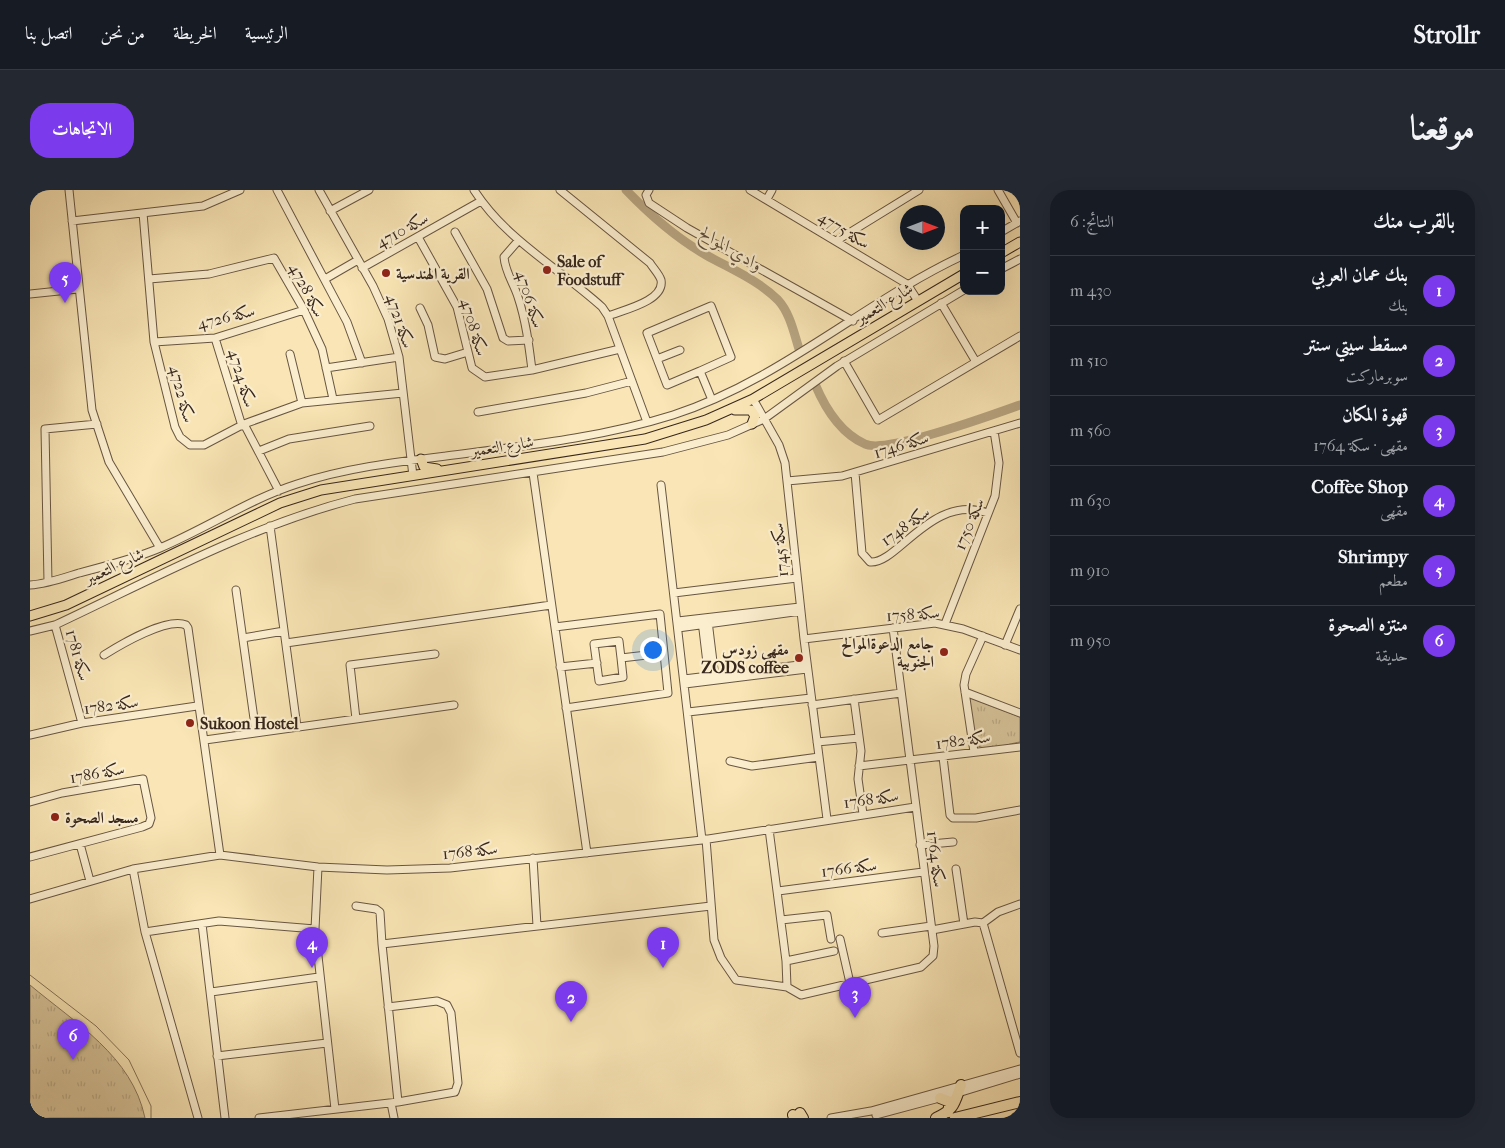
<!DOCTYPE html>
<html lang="ar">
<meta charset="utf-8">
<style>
:root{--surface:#171b24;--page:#242831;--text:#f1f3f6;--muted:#9ea1a6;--line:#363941;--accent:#7c3aed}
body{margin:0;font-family:"IM FELL French Canon",Amiri,serif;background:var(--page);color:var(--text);direction:rtl}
.controls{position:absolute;right:15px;top:15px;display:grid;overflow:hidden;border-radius:10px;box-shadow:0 5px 20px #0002}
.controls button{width:45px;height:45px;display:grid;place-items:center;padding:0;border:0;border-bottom:1px solid var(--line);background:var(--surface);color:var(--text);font:25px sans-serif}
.compass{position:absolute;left:870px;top:15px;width:45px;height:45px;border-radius:50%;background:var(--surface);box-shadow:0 5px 20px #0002;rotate:90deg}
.you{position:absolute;left:622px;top:459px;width:18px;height:18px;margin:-12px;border:4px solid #fff;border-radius:50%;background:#1a73e8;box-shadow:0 0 0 8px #1a73e833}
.badge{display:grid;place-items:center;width:32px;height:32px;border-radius:50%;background:var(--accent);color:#fff;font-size:16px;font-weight:700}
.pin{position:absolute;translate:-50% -41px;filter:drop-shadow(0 1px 2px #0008)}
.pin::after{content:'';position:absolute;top:26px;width:18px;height:15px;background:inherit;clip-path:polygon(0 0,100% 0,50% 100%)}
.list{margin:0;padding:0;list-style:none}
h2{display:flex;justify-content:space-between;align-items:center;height:65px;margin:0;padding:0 20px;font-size:21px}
h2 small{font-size:16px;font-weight:400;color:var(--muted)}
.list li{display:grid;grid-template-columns:32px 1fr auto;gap:15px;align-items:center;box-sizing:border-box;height:70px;padding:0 20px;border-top:1px solid var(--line)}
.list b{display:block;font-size:19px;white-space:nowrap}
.list p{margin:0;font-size:16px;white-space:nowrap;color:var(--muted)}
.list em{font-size:16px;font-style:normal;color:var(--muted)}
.map{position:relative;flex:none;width:990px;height:928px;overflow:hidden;direction:ltr;border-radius:20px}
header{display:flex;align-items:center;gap:30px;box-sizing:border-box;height:70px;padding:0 25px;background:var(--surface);border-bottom:1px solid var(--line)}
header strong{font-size:24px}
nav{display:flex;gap:28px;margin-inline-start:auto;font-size:18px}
.intro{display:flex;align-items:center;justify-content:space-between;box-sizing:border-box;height:120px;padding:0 30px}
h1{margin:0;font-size:35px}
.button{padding:12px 22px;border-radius:20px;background:var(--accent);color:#fff;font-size:18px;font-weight:700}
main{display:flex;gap:30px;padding:0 30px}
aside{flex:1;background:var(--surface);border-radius:20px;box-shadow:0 5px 20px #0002}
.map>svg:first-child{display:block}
.grass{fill:url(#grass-tufts);stroke:#88765c}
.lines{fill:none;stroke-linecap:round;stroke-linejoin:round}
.stream{stroke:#847259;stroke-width:1}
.river{stroke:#b7a481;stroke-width:9}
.minor-casing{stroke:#685642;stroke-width:9}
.major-casing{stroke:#37261c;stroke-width:11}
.highway-casing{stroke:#37261c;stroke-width:12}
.minor{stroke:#fbeecf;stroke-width:7}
.major{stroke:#f9e5b5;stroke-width:9}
.highway{stroke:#f9e5b5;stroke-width:10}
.poi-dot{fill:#8f2418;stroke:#fbeecf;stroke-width:2}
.labels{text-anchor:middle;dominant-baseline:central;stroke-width:4.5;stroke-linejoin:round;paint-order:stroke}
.street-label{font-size:16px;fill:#37261c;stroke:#fbeecf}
.poi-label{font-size:16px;font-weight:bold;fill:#37261c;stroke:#fbeecf;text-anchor:start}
.water-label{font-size:18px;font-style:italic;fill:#5d4c3a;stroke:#fbeecf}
</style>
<header>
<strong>Strollr</strong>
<nav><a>الرئيسية</a><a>الخريطة</a><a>من نحن</a><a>اتصل بنا</a></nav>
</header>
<div class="intro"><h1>موقعنا</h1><a class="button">الاتجاهات</a></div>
<main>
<aside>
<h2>بالقرب منك<small>النتائج: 6</small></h2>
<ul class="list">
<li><span class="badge">1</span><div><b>بنك عمان العربي</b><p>بنك</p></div><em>430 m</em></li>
<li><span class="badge">2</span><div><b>مسقط سيتي سنتر</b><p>سوبرماركت</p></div><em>510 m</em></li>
<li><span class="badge">3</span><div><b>قهوة المكان</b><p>مقهى · سكة 1764</p></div><em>560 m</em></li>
<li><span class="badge">4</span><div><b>Coffee Shop</b><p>مقهى</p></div><em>630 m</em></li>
<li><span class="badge">5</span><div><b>Shrimpy</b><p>مطعم</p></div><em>910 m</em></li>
<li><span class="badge">6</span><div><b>منتزه الصحوة</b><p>حديقة</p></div><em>950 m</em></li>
</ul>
</aside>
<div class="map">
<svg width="990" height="928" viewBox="0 0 990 928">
<defs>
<pattern id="grass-tufts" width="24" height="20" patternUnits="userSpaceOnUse" patternTransform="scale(1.25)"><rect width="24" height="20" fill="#d8c59b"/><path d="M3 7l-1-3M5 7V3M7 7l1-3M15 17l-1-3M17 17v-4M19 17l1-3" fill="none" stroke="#baa985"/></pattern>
</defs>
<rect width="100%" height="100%" fill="#f9e5b5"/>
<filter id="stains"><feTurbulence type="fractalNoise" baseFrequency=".004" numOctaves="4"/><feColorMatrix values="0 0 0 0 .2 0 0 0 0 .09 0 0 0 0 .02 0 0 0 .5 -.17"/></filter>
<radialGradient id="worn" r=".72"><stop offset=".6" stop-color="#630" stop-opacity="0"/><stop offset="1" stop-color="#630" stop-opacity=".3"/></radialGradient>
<path class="grass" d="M938,507L990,527V552C976,554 955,564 944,553Z
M0,795C45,833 102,866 115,928H0Z"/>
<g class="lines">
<path class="stream" d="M0,785L66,836L99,870L121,916V928"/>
<path class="river" d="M596,0C620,25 646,48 676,65C701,79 728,90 748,110C760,123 764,143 769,159
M785,194C795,218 810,243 835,254C855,264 965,224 990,215"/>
<g class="minor-casing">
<path id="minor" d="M39,0L62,220L79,272L130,358
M247,0L317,132L332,173
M289,0L343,96L358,129L369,167L383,286
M444,0C476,50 529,78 572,117L578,126L617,232
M530,0L620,73C623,78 629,84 631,90C635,111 593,120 578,126
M619,0L616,5L619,13L657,38L823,131
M720,0L877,94L888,111
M968,0L987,33
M737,9L742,0
M300,21L339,0
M113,23L124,152L145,237L150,247L160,255H174L214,234L272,213L373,203
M42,31L173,16L210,0
M425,42L457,99L473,148L478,151L499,150
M971,42L990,31
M388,47L427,117L442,178L455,187L502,180L590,159
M488,51L474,67C475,82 484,94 488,107C496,131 499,156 502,180
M806,51L889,0
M332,78L451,11
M971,79L990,69
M119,89L179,84L244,68L274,120L292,159L303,209
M295,89L328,70
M0,104L48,99
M911,113L946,172
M390,118L398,135L405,167L415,169L438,162
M185,148L212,236
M124,152L185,148L274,120
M650,160L627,169L617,143L681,116L701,167L670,181L682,210
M260,164L272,213
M627,169L637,195L670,181
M814,171L848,230L990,146
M296,178L369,167
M723,209L749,255L755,273L774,449L797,629
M448,222L556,203L602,191
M214,234L249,301
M229,261L259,249L340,236
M503,283L557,663
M825,283L832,363L840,372C867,375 902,303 958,323
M757,291L812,286L990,233
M631,295L672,650
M240,336L267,537
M18,392L15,239L67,234
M0,395C17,394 33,388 49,383C76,376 104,369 130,358C177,338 220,309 267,294C315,278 366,272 416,266C492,256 570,248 643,225C751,190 833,112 934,65
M206,400L226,543
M644,403L767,388
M648,431L770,417
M672,431L679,490
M678,431L685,488
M915,434L965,306L969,273L964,241
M25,435L52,533
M525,437L630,424L638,503L536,518
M648,438L771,421
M0,441L25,435C123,389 220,336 325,309L633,262L698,245L734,229L807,176L934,100
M213,448L254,441
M774,449L905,433L933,439L990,460
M256,453L521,415
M975,455L990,419
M74,465C90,455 137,427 156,435L158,438L190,665
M591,468L589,451L564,454L569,491L593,487L591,468L634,463
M530,477L567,473
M654,489L777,474
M655,494L777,479
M935,502L990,523
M824,509L831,561L828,589L833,624
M782,515L871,503
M658,522L781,508
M326,529L424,515
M0,545L52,533L167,516
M175,550L326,529L320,475L405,464
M787,552L829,548
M944,562L934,495L936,484L953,446
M913,567L920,625L923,628H946L990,620
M700,571L722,576L789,567
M829,576L990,557
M0,612L32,603L113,589L121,628L119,634L112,637L0,667
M739,639L756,771L757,797L771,805L891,777L903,766L904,756L863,438
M676,649L684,750L691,768L706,790L757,797
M50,654L60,691
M890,655L923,652
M503,668L507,736
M288,677L285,739L305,919
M103,679L115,742L168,928
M926,679L934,734
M748,701L893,682
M0,709L103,679L190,665L288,677L357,680L420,678L672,650L885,617
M326,716L346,719L350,722L352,754
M751,730L797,725L801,749
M953,733L968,722L990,714
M172,734L195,928
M902,740L945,732L953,733L990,863
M115,742L189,731L285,739
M852,743L901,736
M810,749L820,793
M756,771L804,761
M181,802L289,787
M187,866L297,853
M368,912L352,754L681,716
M361,913L364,928
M846,925L928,903L990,884
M229,928L368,912L425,902L428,893L421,823L417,815L407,811L358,817
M801,928L841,921L990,879"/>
</g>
<g class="major-casing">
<path id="major" d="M971,63L990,52
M705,220H721L725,226L722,234
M391,269L394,277L407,279
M0,426L36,415L250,313L291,300L615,249L676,230L723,209L934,84"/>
</g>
<g class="highway-casing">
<path id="highway" d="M910,908L920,912L918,922
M770,923L773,928
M763,925L764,928
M906,928C925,919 924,914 931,895
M925,928L990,912
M986,928L990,927"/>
</g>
<use href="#minor" class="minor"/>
<use href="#major" class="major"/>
<use href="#highway" class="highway"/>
</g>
<g class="poi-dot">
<circle cx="517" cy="80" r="5"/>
<circle cx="356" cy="83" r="5"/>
<circle cx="914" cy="462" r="5"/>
<circle cx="769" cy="468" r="5"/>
<circle cx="160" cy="533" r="5"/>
<circle cx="25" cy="627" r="5"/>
</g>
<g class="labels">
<g class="street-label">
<text transform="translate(372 40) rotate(-29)">سكة 4710</text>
<text transform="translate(814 40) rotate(31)">سكة 4775</text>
<text transform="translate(277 100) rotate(62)">سكة 4728</text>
<text transform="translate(500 109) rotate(72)">سكة 4706</text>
<text transform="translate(854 113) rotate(-31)">شارع التعمير</text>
<text transform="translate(196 127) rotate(-14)">سكة 4726</text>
<text transform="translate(370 131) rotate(71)">سكة 4721</text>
<text transform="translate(444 137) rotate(73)">سكة 4708</text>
<text transform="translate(212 188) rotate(73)">سكة 4724</text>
<text transform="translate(152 204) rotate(75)">سكة 4722</text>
<text transform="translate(871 255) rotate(-17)">سكة 1746</text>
<text transform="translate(472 256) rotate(-9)">شارع التعمير</text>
<text transform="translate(939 334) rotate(-68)">سكة 1750</text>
<text transform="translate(875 336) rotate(-36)">سكة 1748</text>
<text transform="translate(750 360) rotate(-96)">سكة 1745</text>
<text transform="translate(84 376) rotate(-25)">شارع التعمير</text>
<text transform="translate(883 424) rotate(-4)">سكة 1758</text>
<text transform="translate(48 465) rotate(74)">سكة 1781</text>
<text transform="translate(81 515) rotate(-8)">سكة 1782</text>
<text transform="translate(933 550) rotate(-8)">سكة 1782</text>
<text transform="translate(67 583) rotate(-10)">سكة 1786</text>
<text transform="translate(841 609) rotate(-8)">سكة 1768</text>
<text transform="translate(440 661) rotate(-6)">سكة 1768</text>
<text transform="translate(906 669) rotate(83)">سكة 1764</text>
<text transform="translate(819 678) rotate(-7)">سكة 1766</text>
</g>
<g class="poi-label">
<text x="527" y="71">Sale of<tspan x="527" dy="18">Foodstuff</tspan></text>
<text x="366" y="83">القرية الهندسية</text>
<text x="904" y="453" text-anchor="end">جامع الدعوةالموالح<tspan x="904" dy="18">الجنوبية</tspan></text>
<text x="759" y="459" text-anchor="end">مقهى زودس<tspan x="759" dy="18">ZODS coffee</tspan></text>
<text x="170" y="533">Sukoon Hostel</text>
<text x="35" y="627">مسجد الصحوة</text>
</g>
<g class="water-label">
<text transform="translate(701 59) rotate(31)">وادي الموالح</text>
</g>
</g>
<rect width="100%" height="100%" filter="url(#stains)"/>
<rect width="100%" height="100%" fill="url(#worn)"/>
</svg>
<div class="controls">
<button>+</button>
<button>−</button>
</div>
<svg class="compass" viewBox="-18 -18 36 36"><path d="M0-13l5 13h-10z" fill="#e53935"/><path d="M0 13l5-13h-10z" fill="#9ea1a6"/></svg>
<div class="you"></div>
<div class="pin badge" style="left:633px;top:778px">1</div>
<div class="pin badge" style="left:541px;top:832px">2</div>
<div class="pin badge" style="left:825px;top:828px">3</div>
<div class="pin badge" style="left:282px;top:778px">4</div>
<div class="pin badge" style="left:35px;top:113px">5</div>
<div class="pin badge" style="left:43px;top:870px">6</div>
</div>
</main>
